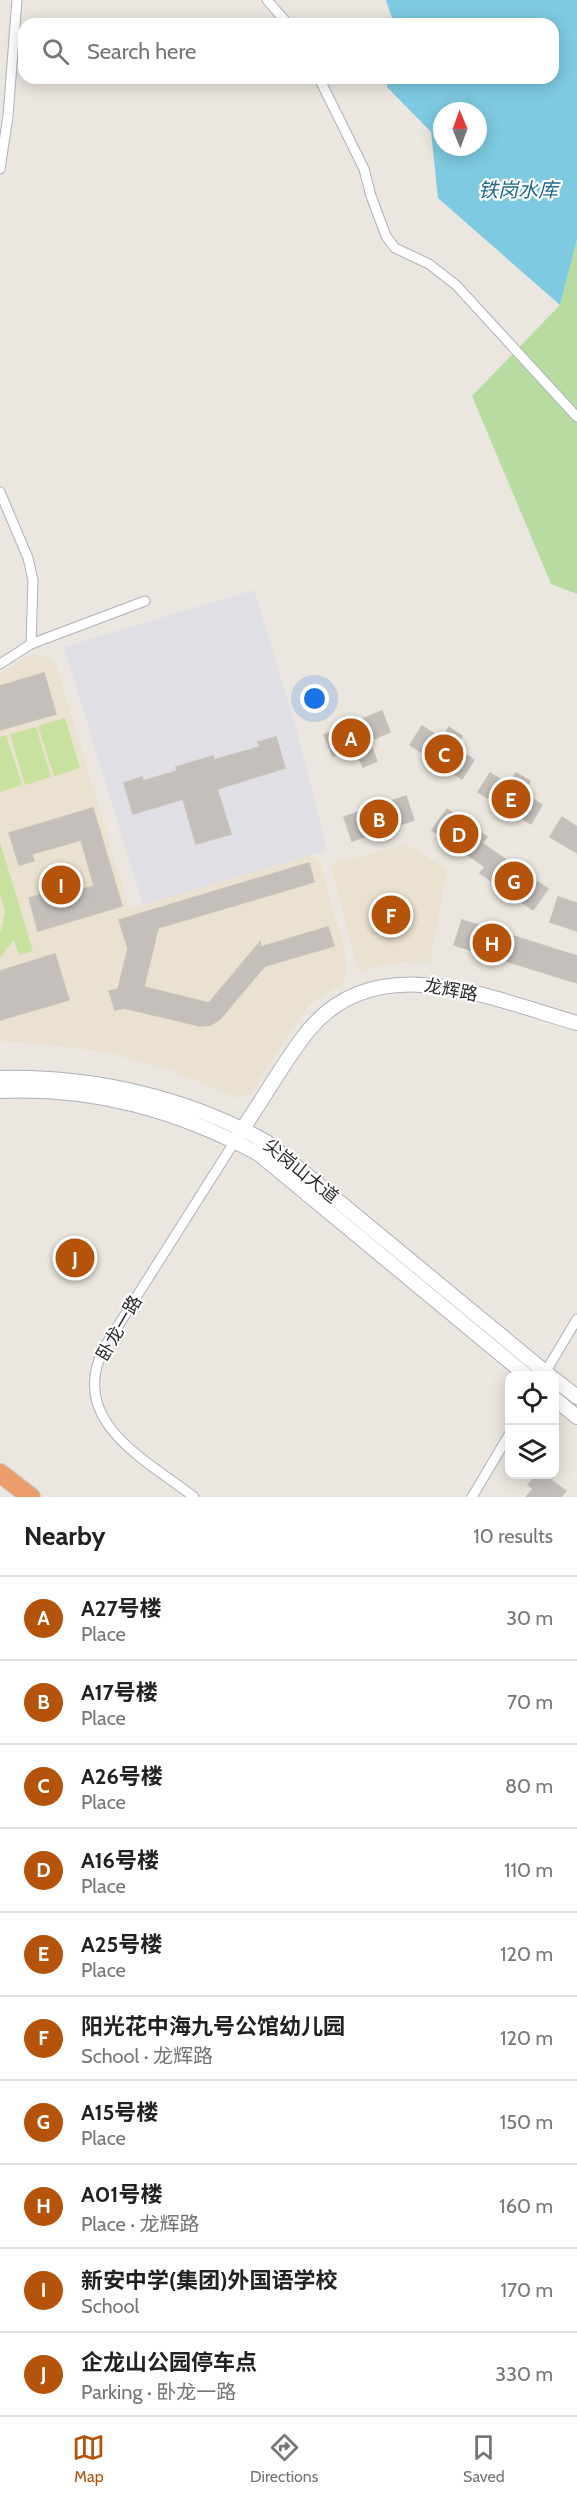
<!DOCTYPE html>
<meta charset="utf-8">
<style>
:root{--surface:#fff;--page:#f2f2f2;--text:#222;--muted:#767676;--line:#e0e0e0;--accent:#b45309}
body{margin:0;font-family:Cabin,"Noto Sans SC",sans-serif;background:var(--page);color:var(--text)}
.controls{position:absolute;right:18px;bottom:18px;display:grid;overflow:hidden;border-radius:12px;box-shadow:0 3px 15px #0003}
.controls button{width:54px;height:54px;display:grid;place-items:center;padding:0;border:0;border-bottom:2px solid var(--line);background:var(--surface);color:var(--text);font:30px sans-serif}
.compass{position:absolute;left:433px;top:102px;width:54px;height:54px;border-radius:50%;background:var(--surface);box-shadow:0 3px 15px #0003;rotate:359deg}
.you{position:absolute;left:315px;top:699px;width:21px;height:21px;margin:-15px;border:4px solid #fff;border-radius:50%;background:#1a73e8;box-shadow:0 0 0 9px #1a73e833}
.badge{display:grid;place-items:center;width:39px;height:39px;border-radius:50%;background:var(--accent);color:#fff;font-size:20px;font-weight:700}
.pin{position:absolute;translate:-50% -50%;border:3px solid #fff;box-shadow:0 2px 6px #0006}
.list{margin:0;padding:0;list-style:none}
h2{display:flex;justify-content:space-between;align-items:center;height:78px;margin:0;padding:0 24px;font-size:26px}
h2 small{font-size:20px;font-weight:400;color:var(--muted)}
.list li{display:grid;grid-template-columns:39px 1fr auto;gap:18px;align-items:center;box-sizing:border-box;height:84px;padding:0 24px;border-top:2px solid var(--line)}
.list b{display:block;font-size:22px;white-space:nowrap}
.list p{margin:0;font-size:20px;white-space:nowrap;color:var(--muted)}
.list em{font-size:20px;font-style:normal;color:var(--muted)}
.icon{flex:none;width:33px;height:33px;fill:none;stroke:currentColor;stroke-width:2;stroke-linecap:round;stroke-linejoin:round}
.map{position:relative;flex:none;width:577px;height:1497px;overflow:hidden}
.search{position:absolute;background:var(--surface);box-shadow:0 3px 15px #0003;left:18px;right:18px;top:18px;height:66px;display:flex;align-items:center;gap:15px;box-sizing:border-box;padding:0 21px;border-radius:18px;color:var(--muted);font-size:22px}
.sheet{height:918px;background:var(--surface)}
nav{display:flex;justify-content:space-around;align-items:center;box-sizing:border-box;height:84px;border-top:2px solid var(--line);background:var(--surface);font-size:16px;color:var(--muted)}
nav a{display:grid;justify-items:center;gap:3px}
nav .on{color:var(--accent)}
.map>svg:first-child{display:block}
.industrial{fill:#e0dfe5}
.education{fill:#ebe1d0}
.green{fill:#b8dba2}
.pitch{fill:#c8e19f}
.water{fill:#7ecae1;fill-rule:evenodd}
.building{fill:#c4bfbb;stroke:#c7c1b9;stroke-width:1.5}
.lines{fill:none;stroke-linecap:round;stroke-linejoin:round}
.street-casing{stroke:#afb1ba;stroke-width:11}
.secondary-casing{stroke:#afb1ba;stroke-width:16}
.highway-casing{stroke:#c4c4c4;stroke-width:20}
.street{stroke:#fff;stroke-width:9}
.secondary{stroke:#fff;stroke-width:14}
.highway{stroke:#ec9d69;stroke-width:18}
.labels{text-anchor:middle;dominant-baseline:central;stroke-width:4.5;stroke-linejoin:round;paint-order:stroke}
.street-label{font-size:18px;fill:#2b2b2b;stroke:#fff}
.water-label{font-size:20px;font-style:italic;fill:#1d6b8d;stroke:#fff}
</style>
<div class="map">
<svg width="577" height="1497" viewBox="0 0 577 1497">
<rect width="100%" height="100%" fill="#ebe6df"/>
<path class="industrial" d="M254,590L296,727L327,850L143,905L64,647Z"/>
<path class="education" d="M31,655H41L50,659L57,667L129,909L308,856L316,858L320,864L345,951L346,976L343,984L309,1004L249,1096L238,1098L173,1071L106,1052L36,1043L0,1041V673Z
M406,844L447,869L430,962L415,961L380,965L359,972L331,865Z"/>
<path class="green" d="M577,239V594L551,584L472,396L560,305Z"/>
<path class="pitch" d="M65,718L80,768L54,776L38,726Z
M36,727L51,777L25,785L10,734Z
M6,735L22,785L0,792V737Z
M0,842L33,951L19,955L14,940L0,957V934L5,912L0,893Z"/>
<path class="water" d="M386,0H577V239L560,305L438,198L431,132L387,87L388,78H553V24H394ZM442,111H478V147H442Z"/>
<path class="building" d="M44,673L56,714L0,730V686Z
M382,711L390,732L369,741L377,761L363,767L354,747L333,756L324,735Z
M422,726L442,739L449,727L462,736L455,747L474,760L462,779L410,745Z
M276,737L285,768L217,789L231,834L196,844L183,799L133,814L124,783L142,777L143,781L177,771L176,767L213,756L214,760L260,747L258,742Z
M490,773L509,785L516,773L530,781L523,793L542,805L531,824L478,792Z
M406,796L414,820L352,841L344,817Z
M93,808L122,906L38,931L29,898L44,894L46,900L94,886L81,840L32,854L34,861L19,865L9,833Z
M447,809L487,837L482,843L548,889L533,910L480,873L485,867L432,830Z
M562,817L577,827V853L550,837Z
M309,863L314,882L158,928L144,987L209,1003L260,942L261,947L328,927L334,946L265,966L220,1019L211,1025L200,1026L124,1008L115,1010L109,991L118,989L128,949L119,920Z
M558,897L577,903V931L550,922Z
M462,920L577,956V983L454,945Z
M55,954L69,1000L0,1020V971Z
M536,1474H555L551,1480L566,1491L561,1497H526L533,1489L528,1485Z"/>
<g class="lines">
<g class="street-casing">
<path id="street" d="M267,0L288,24
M319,78L364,169L371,196L386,236L395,248L429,264L456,285L577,417
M0,169L8,116L17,0
M0,492L28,558L33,580L31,644
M0,664L31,644L145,601
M543,1376L577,1319
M194,1497C145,1459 67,1421 104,1348L235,1141
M472,1497L510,1433"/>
</g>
<g class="secondary-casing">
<path id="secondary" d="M0,1078C92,1076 188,1097 268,1143L550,1376
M0,1091C94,1087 177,1110 259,1154L527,1376
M239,1134C262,1102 283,1062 308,1031C377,946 492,999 577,1023
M554,1379L577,1397
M554,1398L577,1417"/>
</g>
<g class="highway-casing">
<path id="highway" d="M0,1473L31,1497"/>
</g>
<use href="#street" class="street"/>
<use href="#secondary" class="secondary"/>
<use href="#highway" class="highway"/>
</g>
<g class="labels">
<g class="street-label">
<text transform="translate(451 990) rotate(11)">龙辉路</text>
<text transform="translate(301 1171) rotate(39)">尖岗山大道</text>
<text transform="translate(119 1328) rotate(-60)">卧龙一路</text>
</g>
<g class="water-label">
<text x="518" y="190">铁岗水库</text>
</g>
</g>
</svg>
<div class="controls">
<button><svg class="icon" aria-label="locate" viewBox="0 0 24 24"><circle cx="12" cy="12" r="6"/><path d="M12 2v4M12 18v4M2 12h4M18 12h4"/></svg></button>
<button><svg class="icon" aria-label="layers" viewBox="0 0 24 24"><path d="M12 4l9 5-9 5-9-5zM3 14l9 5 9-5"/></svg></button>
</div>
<svg class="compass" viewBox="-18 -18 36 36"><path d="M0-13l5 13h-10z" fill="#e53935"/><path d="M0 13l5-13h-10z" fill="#767676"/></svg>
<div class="you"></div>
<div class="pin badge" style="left:351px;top:738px">A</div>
<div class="pin badge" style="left:379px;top:819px">B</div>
<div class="pin badge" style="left:444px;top:754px">C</div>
<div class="pin badge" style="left:459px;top:834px">D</div>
<div class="pin badge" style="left:511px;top:799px">E</div>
<div class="pin badge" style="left:391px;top:915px">F</div>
<div class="pin badge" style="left:514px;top:881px">G</div>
<div class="pin badge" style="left:492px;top:943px">H</div>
<div class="pin badge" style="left:61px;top:885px">I</div>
<div class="pin badge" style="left:75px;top:1258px">J</div>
<div class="search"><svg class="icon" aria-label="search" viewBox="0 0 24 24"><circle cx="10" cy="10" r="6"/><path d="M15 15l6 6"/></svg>Search here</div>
</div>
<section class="sheet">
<h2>Nearby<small>10 results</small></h2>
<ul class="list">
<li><span class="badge">A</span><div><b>A27号楼</b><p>Place</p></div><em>30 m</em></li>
<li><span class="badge">B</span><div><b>A17号楼</b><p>Place</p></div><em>70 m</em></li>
<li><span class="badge">C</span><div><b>A26号楼</b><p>Place</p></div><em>80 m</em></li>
<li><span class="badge">D</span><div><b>A16号楼</b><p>Place</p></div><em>110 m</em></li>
<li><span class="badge">E</span><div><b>A25号楼</b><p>Place</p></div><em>120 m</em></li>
<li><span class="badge">F</span><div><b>阳光花中海九号公馆幼儿园</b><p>School · 龙辉路</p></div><em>120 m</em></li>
<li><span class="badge">G</span><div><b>A15号楼</b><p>Place</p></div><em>150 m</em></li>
<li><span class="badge">H</span><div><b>A01号楼</b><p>Place · 龙辉路</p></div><em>160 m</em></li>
<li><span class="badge">I</span><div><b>新安中学(集团)外国语学校</b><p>School</p></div><em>170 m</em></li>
<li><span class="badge">J</span><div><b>企龙山公园停车点</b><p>Parking · 卧龙一路</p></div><em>330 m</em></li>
</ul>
</section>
<nav>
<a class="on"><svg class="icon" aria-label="map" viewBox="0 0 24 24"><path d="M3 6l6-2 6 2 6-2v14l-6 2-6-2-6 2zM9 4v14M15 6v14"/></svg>Map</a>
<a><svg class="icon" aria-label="directions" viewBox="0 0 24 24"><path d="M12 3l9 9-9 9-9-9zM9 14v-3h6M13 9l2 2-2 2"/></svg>Directions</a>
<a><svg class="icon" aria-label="saved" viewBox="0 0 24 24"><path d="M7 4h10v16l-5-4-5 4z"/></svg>Saved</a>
</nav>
